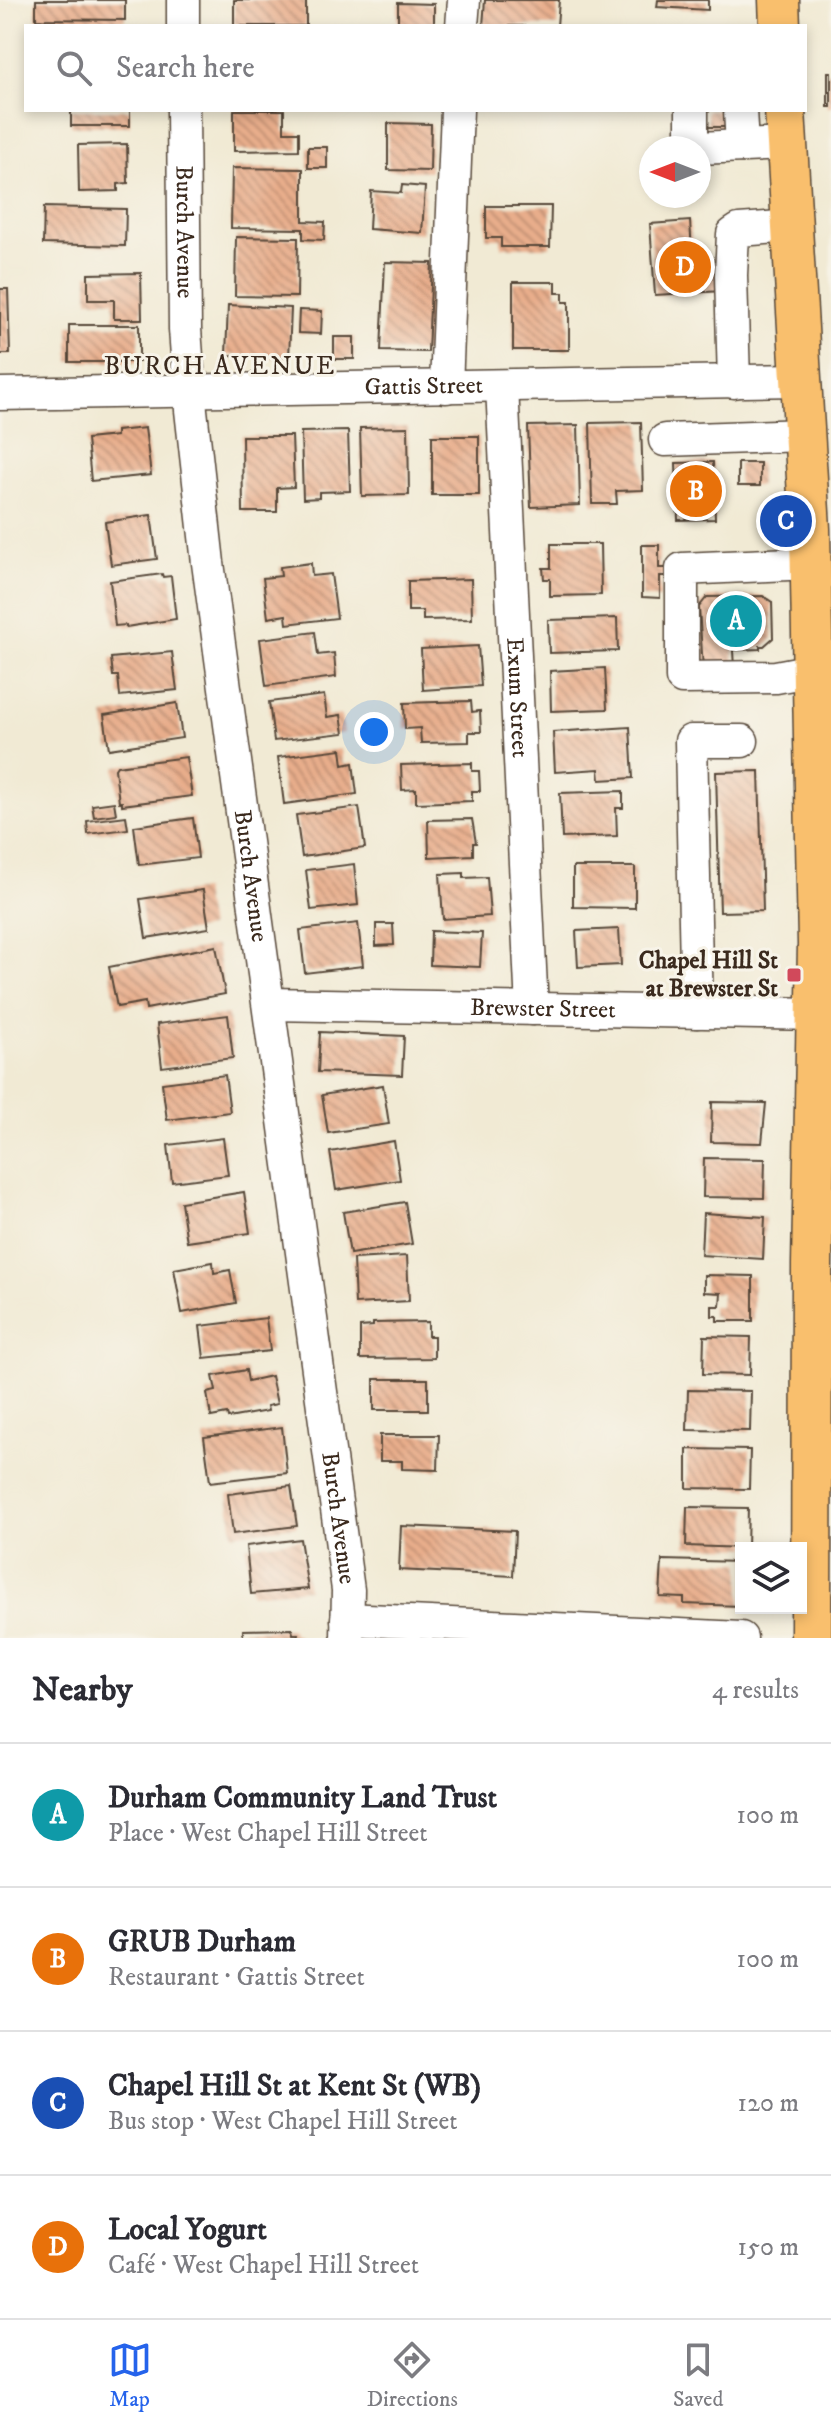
<!DOCTYPE html>
<meta charset="utf-8">
<style>
:root{--surface:#fff;--page:#f2f2f3;--text:#2b2b33;--muted:#7c7c81;--line:#e1e1e2;--accent:#2563eb}
body{margin:0;font-family:"IM FELL DW Pica",serif;background:var(--page);color:var(--text)}
.controls{position:absolute;right:24px;bottom:24px;display:grid;overflow:hidden;border-radius:0px;box-shadow:0 4px 12px #0003}
.controls button{width:72px;height:72px;display:grid;place-items:center;padding:0;border:0;border-bottom:2px solid var(--line);background:var(--surface);color:var(--text);font:40px sans-serif}
.compass{position:absolute;left:639px;top:136px;width:72px;height:72px;border-radius:50%;background:var(--surface);box-shadow:0 4px 12px #0003;rotate:270deg}
.you{position:absolute;left:374px;top:732px;width:28px;height:28px;margin:-20px;border:6px solid #fff;border-radius:50%;background:#1a73e8;box-shadow:0 0 0 12px #1a73e833}
.badge{display:grid;place-items:center;width:52px;height:52px;border-radius:50%;background:var(--accent);color:#fff;font-size:26px;font-weight:700}
.pin{position:absolute;translate:-50% -50%;border:4px solid #fff;box-shadow:0 2px 8px #0006}
.list{margin:0;padding:0;list-style:none}
h2{display:flex;justify-content:space-between;align-items:center;height:104px;margin:0;padding:0 32px;font-size:34px}
h2 small{font-size:26px;font-weight:400;color:var(--muted)}
.list li{display:grid;grid-template-columns:52px 1fr auto;gap:24px;align-items:center;box-sizing:border-box;height:144px;padding:0 32px;border-top:2px solid var(--line)}
.list b{display:block;font-size:30px;white-space:nowrap}
.list p{margin:0;font-size:26px;white-space:nowrap;color:var(--muted)}
.list em{font-size:26px;font-style:normal;color:var(--muted)}
.icon{flex:none;width:44px;height:44px;fill:none;stroke:currentColor;stroke-width:2;stroke-linecap:round;stroke-linejoin:round}
.map{position:relative;flex:none;width:831px;height:1638px;overflow:hidden}
.search{position:absolute;background:var(--surface);box-shadow:0 4px 12px #0003;left:24px;right:24px;top:24px;height:88px;display:flex;align-items:center;gap:20px;box-sizing:border-box;padding:0 28px;border-radius:0px;color:var(--muted);font-size:30px}
.sheet{height:680px;background:var(--surface)}
nav{display:flex;justify-content:space-around;align-items:center;box-sizing:border-box;height:112px;border-top:2px solid var(--line);background:var(--surface);font-size:22px;color:var(--muted)}
nav a{display:grid;justify-items:center;gap:4px}
nav .on{color:var(--accent)}
.map>svg:first-child{display:block}
.building{fill:url(#building-back-hatch)}
.lines{fill:none;stroke-linecap:round;stroke-linejoin:round}
.minor-casing{stroke:#564739;stroke-width:35}
.major-casing{stroke:#564739;stroke-width:43}
.minor{stroke:#fff;stroke-width:32}
.major{stroke:#f9bf6d;stroke-width:40}
.poi-dot{fill:#d1495b;stroke:#f7f3e8;stroke-width:3}
.labels{text-anchor:middle;dominant-baseline:central;stroke-width:6;stroke-linejoin:round;paint-order:stroke}
.street-label{font-size:24px;fill:#3b2a1e;stroke:#f7f3e8}
.poi-label{font-size:24px;font-weight:bold;fill:#3b2a1e;stroke:#f7f3e8;text-anchor:end}
.neighbourhood-label{font-size:26px;letter-spacing:2px;fill:#3b2a1e;stroke:#f7f3e8}
</style>
<div class="map">
<svg width="831" height="1638" viewBox="0 0 831 1638">
<defs>
<pattern id="building-back-hatch" width="6" height="6" patternUnits="userSpaceOnUse" patternTransform="scale(2)"><rect width="6" height="6" fill="#e8ad8b"/><path d="M-1 5l2 2M0 0l6 6M5-1l2 2" fill="none" stroke="#bd8d71"/></pattern>
</defs>
<rect width="100%" height="100%" fill="#f7f3e8"/>
<filter id="ink" filterUnits="userSpaceOnUse"><feTurbulence type="fractalNoise" baseFrequency=".0125" numOctaves="2"/><feDisplacementMap in="SourceGraphic" scale="16" xChannelSelector="R" yChannelSelector="G"/><feConvolveMatrix kernelMatrix="1 2 1 2 8 2 1 2 1" color-interpolation-filters="sRGB"/></filter>
<filter id="wash" filterUnits="userSpaceOnUse"><feTurbulence type="fractalNoise" baseFrequency=".006" numOctaves="4" result="noise"/><feDisplacementMap in="SourceGraphic" scale="32" xChannelSelector="R" yChannelSelector="G"/><feGaussianBlur stdDeviation="1.8" result="paint"/><feColorMatrix in="noise" values="0 0 0 0 0 0 0 0 0 0 0 0 0 0 0 0 0 1.4 0 .05"/><feComposite in="paint" operator="in"/></filter>
<g filter="url(#wash)">
<rect width="100%" height="100%" fill="#f1ead4"/>
<g id="blocks">
<path class="building" d="M36,0H125V20L36,19Z
M234,0H306V26H234Z
M485,0H559L557,26H483Z
M658,0H708V10L657,7Z
M398,3L434,4V26H398Z
M828,72H831V107H828Z
M71,110H130V126H71Z
M234,110H284V132H299V150L234,151Z
M707,110H735V127H707Z
M388,123L431,124L430,171L388,170Z
M127,144L128,183L118,184V191L79,192L78,145Z
M308,147H327V168H308Z
M232,168L303,169V221L325,222L324,240L303,239V229L231,228Z
M402,185L425,187L422,233L369,229L371,191L401,193Z
M486,206H551L550,247H501V238H486Z
M44,207L126,209L125,246L43,244Z
M690,221L693,266L721,264L722,291L655,295L650,224Z
M236,237L298,238L297,297L235,296Z
M385,262L432,263L428,352L381,351Z
M141,273L142,319H114V300H88V274Z
M513,282H556V293H563V302H569V350H513Z
M0,289H8L10,354H0Z
M228,305L291,308L289,358L226,355Z
M299,310L322,311L321,334L298,333Z
M69,325H139V362H69Z
M334,337H354V359H334Z
M641,422L643,490L616,491L617,504H592L590,423Z
M578,425L580,505L531,507L528,426Z
M408,427L409,495L362,496L360,428Z
M145,428L151,475L91,481L87,439L116,436V431Z
M348,431L350,491L319,492V498L303,499L301,432Z
M242,436H292L294,487L277,488V512H243Z
M432,436H479V495H432Z
M713,462L715,519L678,520L676,463Z
M738,463H760V486H738Z
M151,515L157,559L111,565L105,522Z
M551,544H600L601,595L550,596V579H544L543,568H551Z
M642,545H659V568H666V576H660V598L642,597Z
M311,563L312,576L331,574L337,618L287,624L286,615L268,618L263,578L281,576L280,567Z
M162,574L163,577L171,576L176,619L126,627V625L115,626L110,581Z
M471,579L472,619L423,620V611H408V581Z
M763,596L772,602L773,638L764,646H760V649L733,650L734,668L703,669L699,607L707,597Z
M617,618L618,651L549,653L548,620Z
M315,632L318,655L334,653L336,677L266,686L260,639Z
M478,646L481,686L423,690L421,649Z
M172,652L177,690L120,696L118,676H113L111,658Z
M605,668L607,709L551,711L550,671Z
M324,695L327,717L341,715L344,733L274,741L269,702Z
M471,701L472,712L480,711L481,732H469V742L421,743L420,728L405,729L404,703Z
M177,703L182,738L109,749L104,715Z
M630,727L633,778L600,780L599,769L555,772L553,732Z
M341,749L343,765L353,763L357,794L284,804L278,757Z
M186,757L192,796L122,805V802H119L115,769L117,766Z
M472,763V771H479L480,791H472V801L416,803V789L402,790L401,765Z
M759,771L763,911L720,912L716,772Z
M623,791V808H616L617,836L562,838L560,793Z
M114,802L116,814L94,817L92,805Z
M359,807L365,848L302,857L296,815Z
M126,816L128,829L88,834L87,821Z
M193,818L198,858L139,865L134,826Z
M472,819L476,843H473V855L429,857L428,820Z
M354,864L358,905L311,910L306,870Z
M573,867H635V908L573,907Z
M464,873V878L487,877L490,916L443,919L440,874Z
M203,890L209,928L146,938L140,899Z
M358,923L363,966L305,973L300,930Z
M376,924H393L394,945L376,946Z
M619,929L621,965L578,967L576,931Z
M431,931L482,933L480,967L430,965Z
M216,946L225,994L146,1009L145,1002L117,1007L109,967Z
M228,1015L233,1058L162,1067L157,1024Z
M320,1032L404,1036L402,1075L318,1072Z
M225,1075L230,1112L167,1120L162,1083Z
M383,1085L389,1124L328,1133L322,1095Z
M712,1102L766,1103L762,1143L711,1142Z
M223,1138L228,1175L172,1182L168,1145Z
M394,1141L400,1180L336,1190L330,1152Z
M704,1158L765,1159L764,1198L703,1197Z
M244,1192L250,1233L187,1242L181,1202Z
M405,1202L412,1244L350,1254L343,1212Z
M703,1213L765,1217L763,1259L701,1255Z
M407,1256L409,1301L355,1304L353,1259Z
M213,1262L214,1273L230,1270L236,1303L182,1313L174,1269Z
M704,1275L753,1276V1321H717V1316H712V1306H720L721,1293L704,1292Z
M266,1318L270,1351L204,1358L200,1326Z
M428,1322V1336H434V1358L360,1359V1327L373,1326V1323Z
M704,1336L751,1337L750,1375L703,1374Z
M246,1370L248,1381L271,1376L277,1404L267,1406L268,1411L228,1418L227,1414L211,1417L207,1393L216,1391L213,1376Z
M374,1379H428V1410H374Z
M688,1390L751,1391L750,1431L687,1430Z
M282,1427L287,1473L210,1482L204,1437Z
M380,1435H439L438,1470L402,1469V1461H380Z
M687,1449L750,1450L749,1489L687,1488Z
M291,1486L297,1526L233,1534L228,1494Z
M687,1507L748,1508L747,1548L686,1546Z
M401,1526L515,1531L513,1576L399,1570Z
M300,1539L308,1589L251,1594L246,1546Z
M662,1560L741,1562V1606L684,1604V1598L660,1597Z
M292,1629L293,1634H298V1638H243V1630Z"/>
</g>
</g>
<g filter="url(#ink)">
<use href="#blocks" fill-opacity="0" stroke="#564739" stroke-width="2"/>
<g class="lines">
<g class="minor-casing">
<g id="minor">
<path d="M183,0V26"/>
<path d="M462,26L464,0"/>
<path id="s1" d="M183,110L185,329L191,410L208,563L348,1590L347,1638"/>
<path d="M692,110V148"/>
<path d="M740,110L742,146"/>
<path d="M699,148L787,144"/>
<path d="M734,382L731,275L733,234L739,230L792,226"/>
<path id="s2" d="M502,386L532,1009"/>
<path d="M446,387L457,110"/>
<path id="s3" d="M0,394L801,380"/>
<path d="M665,440L805,435"/>
<path d="M810,563L682,569V678L776,677L813,670"/>
<path id="s4" d="M269,1004L817,1014"/>
<path d="M697,1012L691,741H742"/>
<path d="M347,1619L741,1638"/>
</g>
</g>
<g class="major-casing">
<path id="major" d="M779,0L780,26
M785,110L810,529L818,944L812,1265L811,1638"/>
</g>
<use href="#minor" class="minor"/>
<use href="#major" class="major"/>
</g>
</g>
<rect class="poi-dot" x="786" y="967" width="16" height="16" rx="4"/>
<g class="labels">
<g class="street-label">
<text stroke="none"><textPath href="#s1" startOffset="122">Burch Avenue</textPath></text>
<text stroke="none"><textPath href="#s3" startOffset="424">Gattis Street</textPath></text>
<text stroke="none"><textPath href="#s2" startOffset="312">Exum Street</textPath></text>
<text stroke="none"><textPath href="#s1" startOffset="770">Burch Avenue</textPath></text>
<text stroke="none"><textPath href="#s4" startOffset="274">Brewster Street</textPath></text>
<text stroke="none"><textPath href="#s1" startOffset="1418">Burch Avenue</textPath></text>
</g>
<g class="poi-label">
<text x="778" y="961">Chapel Hill St<tspan x="778" dy="28">at Brewster St</tspan></text>
</g>
<g class="neighbourhood-label">
<text x="220" y="366">BURCH AVENUE</text>
</g>
</g>
</svg>
<div class="controls">
<button><svg class="icon" aria-label="layers" viewBox="0 0 24 24"><path d="M12 4l9 5-9 5-9-5zM3 14l9 5 9-5"/></svg></button>
</div>
<svg class="compass" viewBox="-18 -18 36 36"><path d="M0-13l5 13h-10z" fill="#e53935"/><path d="M0 13l5-13h-10z" fill="#7c7c81"/></svg>
<div class="you"></div>
<div class="pin badge" style="left:736px;top:621px;background:#0f9aa8">A</div>
<div class="pin badge" style="left:696px;top:491px;background:#e8710a">B</div>
<div class="pin badge" style="left:786px;top:521px;background:#1a4fb4">C</div>
<div class="pin badge" style="left:685px;top:267px;background:#e8710a">D</div>
<div class="search"><svg class="icon" aria-label="search" viewBox="0 0 24 24"><circle cx="10" cy="10" r="6"/><path d="M15 15l6 6"/></svg>Search here</div>
</div>
<section class="sheet">
<h2>Nearby<small>4 results</small></h2>
<ul class="list">
<li><span class="badge" style="background:#0f9aa8">A</span><div><b>Durham Community Land Trust</b><p>Place · West Chapel Hill Street</p></div><em>100 m</em></li>
<li><span class="badge" style="background:#e8710a">B</span><div><b>GRUB Durham</b><p>Restaurant · Gattis Street</p></div><em>100 m</em></li>
<li><span class="badge" style="background:#1a4fb4">C</span><div><b>Chapel Hill St at Kent St (WB)</b><p>Bus stop · West Chapel Hill Street</p></div><em>120 m</em></li>
<li><span class="badge" style="background:#e8710a">D</span><div><b>Local Yogurt</b><p>Café · West Chapel Hill Street</p></div><em>150 m</em></li>
</ul>
</section>
<nav>
<a class="on"><svg class="icon" aria-label="map" viewBox="0 0 24 24"><path d="M3 6l6-2 6 2 6-2v14l-6 2-6-2-6 2zM9 4v14M15 6v14"/></svg>Map</a>
<a><svg class="icon" aria-label="directions" viewBox="0 0 24 24"><path d="M12 3l9 9-9 9-9-9zM9 14v-3h6M13 9l2 2-2 2"/></svg>Directions</a>
<a><svg class="icon" aria-label="saved" viewBox="0 0 24 24"><path d="M7 4h10v16l-5-4-5 4z"/></svg>Saved</a>
</nav>
